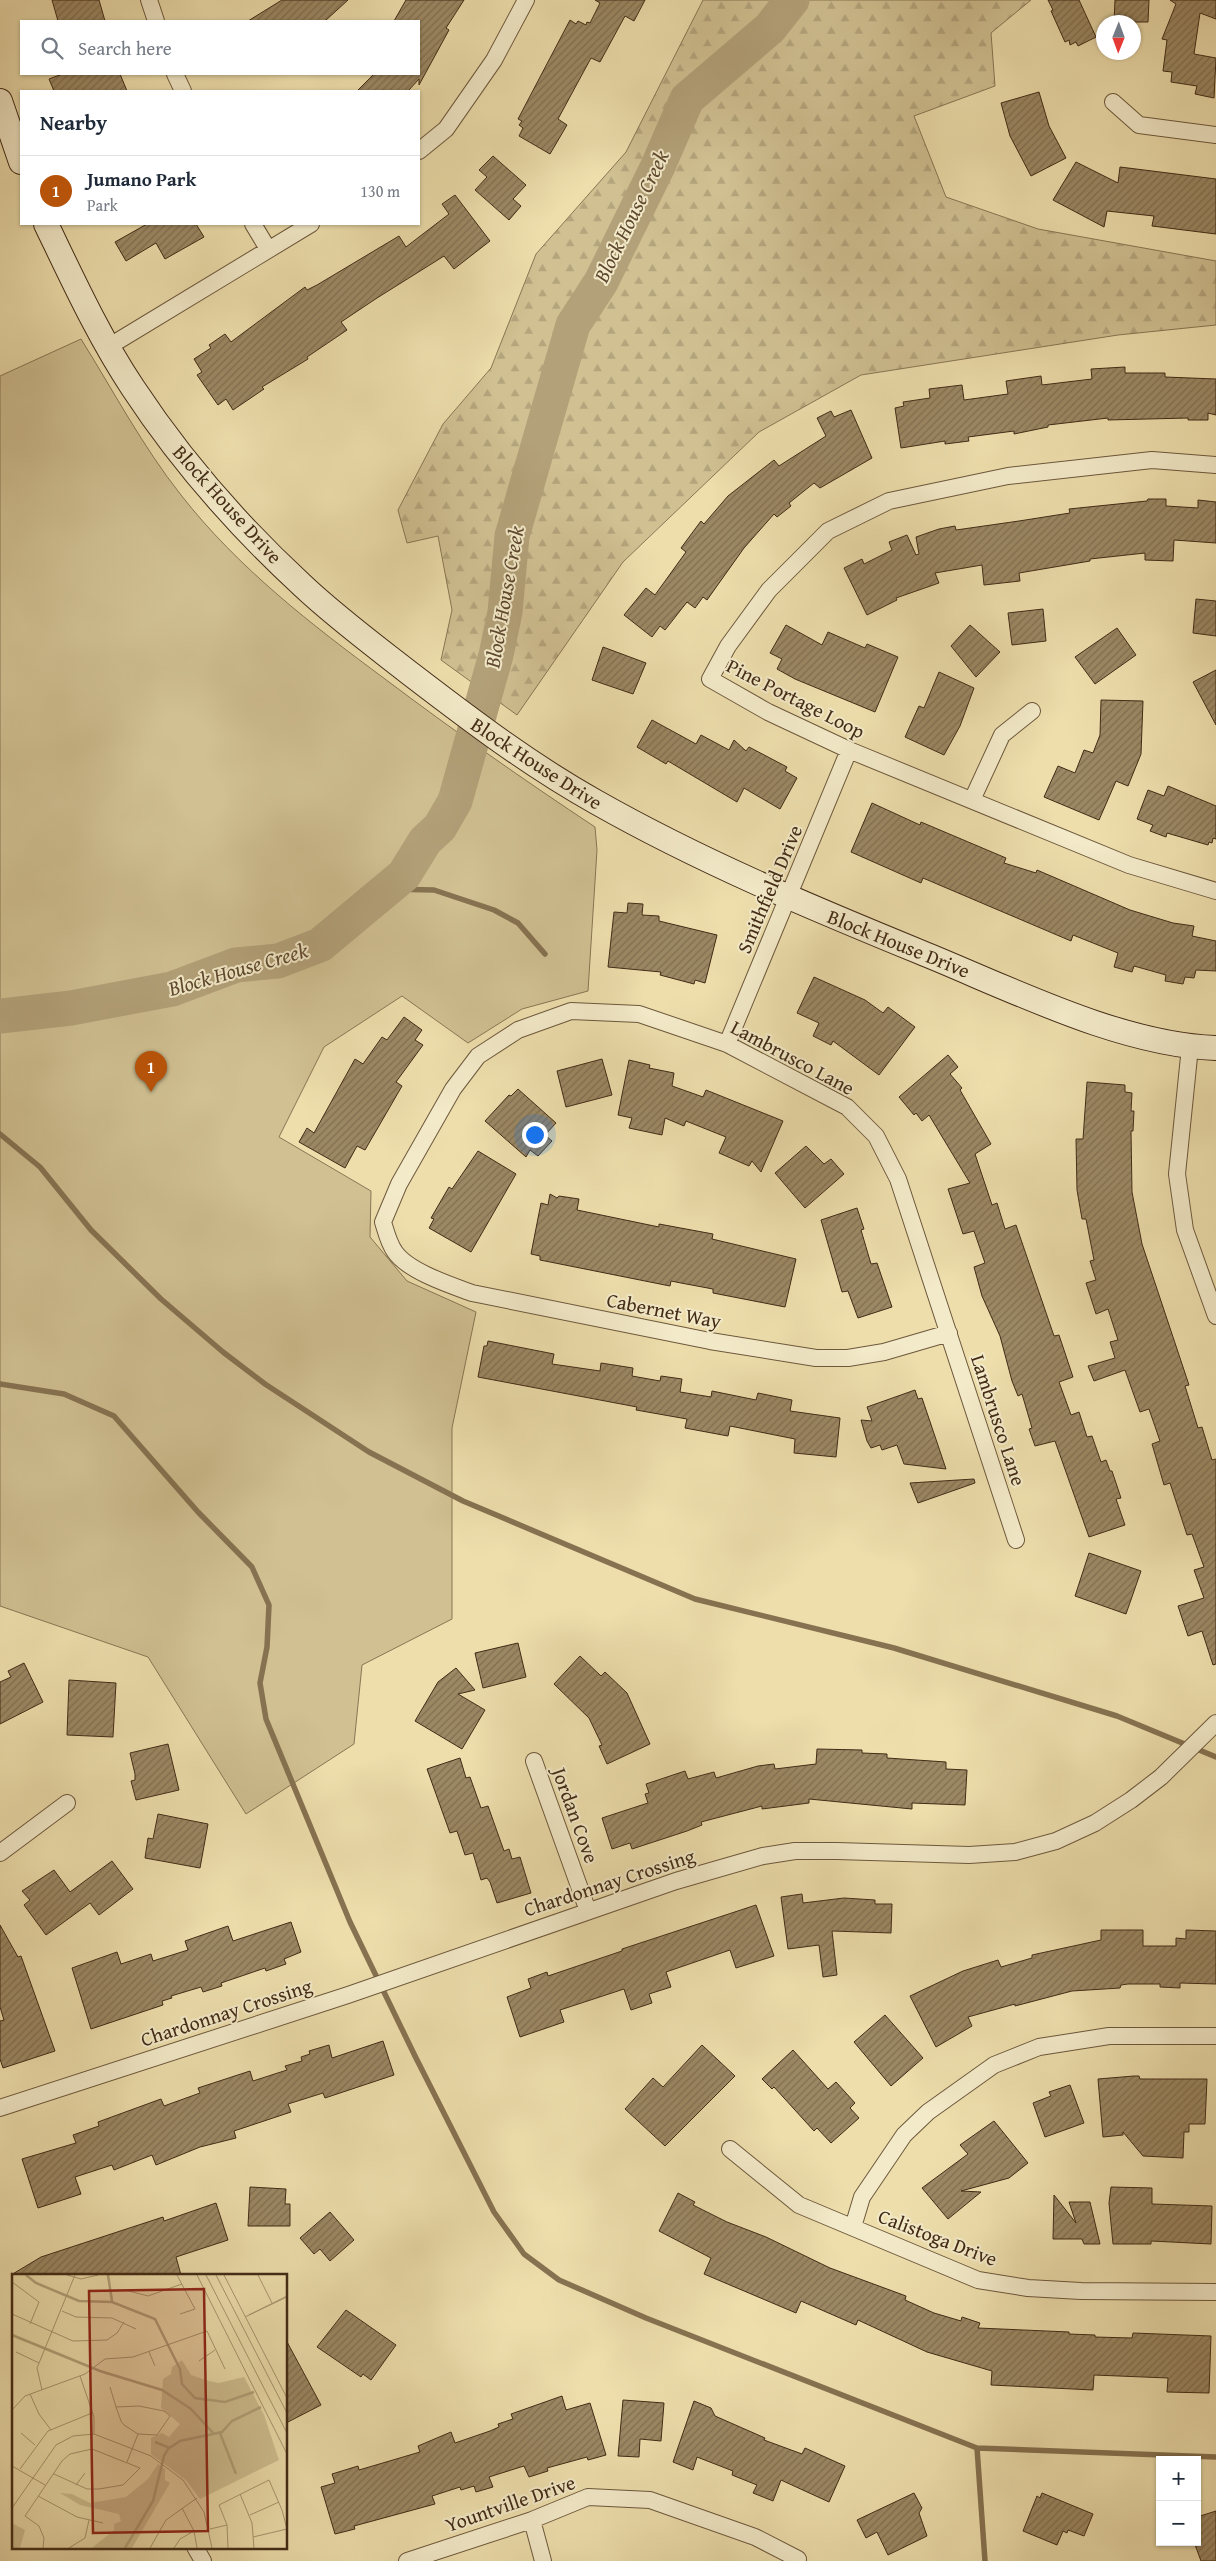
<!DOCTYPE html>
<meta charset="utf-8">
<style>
:root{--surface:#fff;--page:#f2f2f3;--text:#1f2937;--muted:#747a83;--line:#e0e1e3;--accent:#b45309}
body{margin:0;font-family:"Gentium Book Plus",serif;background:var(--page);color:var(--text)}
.controls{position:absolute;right:15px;bottom:15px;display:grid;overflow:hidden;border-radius:0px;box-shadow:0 1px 4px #0004}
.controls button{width:45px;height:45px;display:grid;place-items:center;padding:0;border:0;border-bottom:1px solid var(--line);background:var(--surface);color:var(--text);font:25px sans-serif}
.compass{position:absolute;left:1096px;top:15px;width:45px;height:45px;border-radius:50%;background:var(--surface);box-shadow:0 1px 4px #0004;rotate:181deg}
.you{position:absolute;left:534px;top:1134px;width:18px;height:18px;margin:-12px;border:4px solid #fff;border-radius:50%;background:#1a73e8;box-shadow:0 0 0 8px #1a73e833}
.badge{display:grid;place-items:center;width:32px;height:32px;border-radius:50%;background:var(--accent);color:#fff;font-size:16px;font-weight:700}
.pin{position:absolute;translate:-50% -41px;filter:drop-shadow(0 1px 2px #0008)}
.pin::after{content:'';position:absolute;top:26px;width:18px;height:15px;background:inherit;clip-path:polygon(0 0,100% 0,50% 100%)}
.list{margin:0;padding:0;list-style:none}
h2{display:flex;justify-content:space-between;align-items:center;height:65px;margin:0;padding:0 20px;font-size:21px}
h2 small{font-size:16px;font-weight:400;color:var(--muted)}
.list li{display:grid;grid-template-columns:32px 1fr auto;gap:15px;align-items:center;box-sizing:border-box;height:70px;padding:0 20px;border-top:1px solid var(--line)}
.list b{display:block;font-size:19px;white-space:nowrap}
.list p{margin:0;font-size:16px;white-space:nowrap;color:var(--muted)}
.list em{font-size:16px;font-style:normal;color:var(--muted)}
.icon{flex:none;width:28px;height:28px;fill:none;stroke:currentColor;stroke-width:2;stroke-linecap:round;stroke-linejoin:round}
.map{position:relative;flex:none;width:1216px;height:2561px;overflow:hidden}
.search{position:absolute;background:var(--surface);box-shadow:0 1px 4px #0004;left:20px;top:20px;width:400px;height:55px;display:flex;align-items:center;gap:12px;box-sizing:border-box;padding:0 18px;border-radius:0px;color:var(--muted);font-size:19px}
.panel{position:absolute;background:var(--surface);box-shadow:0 1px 4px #0004;left:20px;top:90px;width:400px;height:135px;border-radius:0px}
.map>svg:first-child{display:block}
.forest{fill:url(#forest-firs);stroke:#897654}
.green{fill:#d0c092;stroke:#897654}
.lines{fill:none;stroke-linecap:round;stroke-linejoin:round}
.stream{stroke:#867251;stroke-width:5.5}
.river{stroke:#b3a179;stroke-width:35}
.building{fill:url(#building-hatch);stroke:#422b16}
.street-casing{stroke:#6d583c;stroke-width:18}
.secondary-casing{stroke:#422b16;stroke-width:26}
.street{stroke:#f3eac9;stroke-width:16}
.secondary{stroke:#f3eac9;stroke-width:24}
.labels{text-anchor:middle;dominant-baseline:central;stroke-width:4;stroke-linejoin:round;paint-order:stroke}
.street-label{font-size:20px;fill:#422b16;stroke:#f3eac9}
.water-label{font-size:21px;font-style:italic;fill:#5e482f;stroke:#f3eac9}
.inset-river{fill:none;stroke:#b3a179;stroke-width:2.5}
.inset-road{fill:none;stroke:#a99670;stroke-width:1}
.view{fill:#8f2418;fill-opacity:0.15;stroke:#8f2418;stroke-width:2.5}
.inset-edge{fill:none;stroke:#422b16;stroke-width:2.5}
</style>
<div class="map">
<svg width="1216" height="2561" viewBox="0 0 1216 2561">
<defs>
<pattern id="forest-firs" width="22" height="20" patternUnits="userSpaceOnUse" patternTransform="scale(1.25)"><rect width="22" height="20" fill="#d0c092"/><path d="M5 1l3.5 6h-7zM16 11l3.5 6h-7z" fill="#b4a57d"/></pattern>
<pattern id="building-hatch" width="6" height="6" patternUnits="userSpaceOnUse" patternTransform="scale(1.25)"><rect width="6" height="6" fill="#9b8864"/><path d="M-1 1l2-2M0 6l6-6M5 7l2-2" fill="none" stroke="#806f51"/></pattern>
</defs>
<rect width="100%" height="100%" fill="#eddeac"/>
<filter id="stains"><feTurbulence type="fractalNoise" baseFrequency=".004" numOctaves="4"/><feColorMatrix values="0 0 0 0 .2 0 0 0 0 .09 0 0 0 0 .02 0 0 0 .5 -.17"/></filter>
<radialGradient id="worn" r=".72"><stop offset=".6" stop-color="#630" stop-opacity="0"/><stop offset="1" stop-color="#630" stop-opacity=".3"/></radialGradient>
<path class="forest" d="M703,0H1031L991,33L995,86L914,116L946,197L1038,229L1216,261V325L1118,335L861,375L759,432L623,562L517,715L441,660L452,610L438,536L407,543L398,510L443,424L491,368L536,254L626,152Z"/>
<path class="green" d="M81,339C114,392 143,447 181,495C238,568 312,625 385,679C454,731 524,780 595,827L597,850L588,991L522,1009L468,1043L402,996L324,1047L279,1137L371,1191L370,1237L407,1281L476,1312L452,1428V1619L362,1665L354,1744L246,1814L148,1657L0,1606V376Z"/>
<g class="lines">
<path class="stream" d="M387,889L434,890L494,910L518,923L545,954
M0,1134L40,1167L91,1230L161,1299L223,1352L265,1384L369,1452L463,1501L695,1599L894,1648L1117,1716L1216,1757
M0,1384L64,1394L114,1416L198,1512L252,1567L269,1605L267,1647L260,1683L266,1719L350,1922L415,2056L494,2212L524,2254L559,2280L646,2318L977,2448L1216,2457
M977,2448L985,2561"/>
<path class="river" d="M0,1016L71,1008L172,989L236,965L278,961L320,945L404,875L425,841L440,827L455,801L496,655L505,612L512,536L573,325L601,282L658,166L687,99L770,28L792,0"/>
</g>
<path class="building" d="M52,0H99L105,21H58Z
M282,0H348L325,21H248Z
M406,0H464L446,28L449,30L419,85V79L408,91H357L374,74H419V21H394Z
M595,0H645L634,21L625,16L600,62L591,58L558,119L567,125L550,154L519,136L523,128L519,125L522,121L518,119L570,20L576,24L578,21L586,25L587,22L590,23L600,3Z
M1048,0H1079L1096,37L1078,46L1076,42L1070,45L1069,40L1065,42L1051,11L1053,10Z
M1115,0H1149L1148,22H1114Z
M1170,0H1216V19L1200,13L1194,54L1216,58L1214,98L1195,94L1197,86L1171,82L1172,72L1163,71L1167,40L1162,39L1176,4Z
M62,74H120L127,91H54L49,79Z
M1039,92L1049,126L1066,158L1031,176L1010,136L1001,103Z
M493,156L526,185L513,199L521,206L509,220L475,190L487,177L479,170Z
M1076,162L1118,183L1120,167L1216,179V234L1152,226L1154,216L1107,211L1104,227L1053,200Z
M455,195L490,241L454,269L444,256L377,298L341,322L347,330L307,357L308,359L262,387L264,389L233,410L226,399L218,405L197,375L202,372L194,359L211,348L209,345L225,334L231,342L305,287L307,290L317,285L399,236L406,247L449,214L442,204Z
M147,224H196L204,237L165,259L156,243L126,261L115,242Z
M1125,367V373H1165V377L1216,379V415L1208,413V420H1188V418L1108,420V418L1048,425V427L1014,434V431L968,437L969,441L945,444V441L901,448L895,408L904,406L903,402L930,398L929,389L962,385L964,400L1008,394L1006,381L1041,376L1042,385L1092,379L1091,369Z
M851,410L872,458L820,488L814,483L789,503L791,506L777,517L774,514L744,548L707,600L703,597L695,608L687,602L665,630L660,626L652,637L624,615L646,588L655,595L686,552L681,548L701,521L704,524L728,496L774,460L779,466L826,436L817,418L831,411L834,417Z
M1148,499H1166V506L1198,508V500L1216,502V543L1174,540L1173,561L1145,560V553L1090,559V561L1019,573L1020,581L984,585L982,565L935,573L939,583L896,598L897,600L867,615L844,568L862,559L864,564L892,550L889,542L907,535L916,555L919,554L916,537L939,529L955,526L956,530L1019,521L1070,513L1069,509L1147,501Z
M1196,599L1216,601V636L1193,633Z
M1043,609L1046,641L1012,645L1008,613Z
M786,625L822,645L828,632L865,648L867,644L898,657L875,712L795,679L777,669L782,659L770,653Z
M970,625L1000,652L976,677L951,646Z
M1117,628L1136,655L1095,684L1075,657Z
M603,647L646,663L633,694L592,680Z
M1216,670V725L1193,682Z
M939,672L974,688L960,726L944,755L905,737L919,706L924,708Z
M1101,700L1143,701L1141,754L1128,786L1116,781L1099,820L1044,797L1058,766L1075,773L1084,750L1093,753L1100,735Z
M652,720L696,744L701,735L729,750L734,740L746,751L749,747L787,767L785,771L797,778L780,809L744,788L737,802L668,761L666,764L637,747Z
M1168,786L1216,806V839L1213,838L1212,843L1209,842L1208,845L1167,833L1166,837L1150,831L1153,825L1137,819L1148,790L1164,796Z
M872,803L920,825L921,822L1006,858L1004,863L1036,873L1037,870L1130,910L1173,923L1194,926L1192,936L1216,941V971L1196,970L1194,978L1185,977L1183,984L1165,981L1166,975L1134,966L1132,972L1114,967L1118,953L1073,935L1071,941L923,878L921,883L851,852Z
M628,903L643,904L642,915L659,916V921L717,935L705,983L695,980L694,984L660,975L661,972L608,967L614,912L627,913Z
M814,977L865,1000L883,1013L888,1007L915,1027L879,1075L833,1041L831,1045L813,1036L819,1023L797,1013Z
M404,1017L422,1030L415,1040L423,1045L396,1082L402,1086L365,1150L357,1146L345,1168L299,1142L307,1128L314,1133L355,1059L363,1064L382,1037L387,1040Z
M948,1055L958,1067L950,1074L962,1088L960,1090L991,1144L975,1154L992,1205L997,1203L1005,1229L1016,1225L1054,1336L1059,1335L1073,1377L1059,1382L1071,1415L1079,1412L1087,1437L1092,1436L1101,1462L1106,1460L1110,1471H1112L1121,1498L1116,1499L1125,1525L1089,1537L1055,1441L1035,1446L1029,1429L1032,1428L1022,1394L1018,1396L1012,1381L1000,1336L982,1296L974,1267L985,1263L974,1231L963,1234L948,1189L970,1183L929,1115L922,1121L916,1113L914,1115L899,1097Z
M602,1059L612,1095L566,1107L557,1071Z
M629,1060L650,1065L649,1068L674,1073L672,1086L703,1097L706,1090L783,1121L761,1172L752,1161L749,1166L719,1153L726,1137L686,1121L684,1126L665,1118L662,1135L629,1128L632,1118L618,1115Z
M1087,1082L1125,1085V1092L1132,1093L1131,1111H1134L1133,1131H1131L1132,1192L1142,1244L1189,1385L1185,1386L1198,1428L1202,1427L1212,1460L1216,1459V1664L1213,1665L1202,1631L1188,1636L1178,1606L1204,1598L1194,1570L1204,1567L1192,1534L1187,1535L1170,1483L1164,1485L1152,1444L1160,1441L1149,1409L1140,1412L1125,1370L1094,1381L1088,1366L1115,1358L1110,1342L1118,1340L1108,1309L1096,1314L1086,1283L1096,1280L1090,1261L1094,1260L1086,1219H1082L1077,1190L1076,1139H1083Z
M518,1089L556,1123L545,1135L552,1141L538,1156L530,1150L526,1157L485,1121L509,1095L511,1096Z
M806,1146L824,1164L831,1159L844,1174L805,1208L775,1173Z
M478,1151L516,1174L471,1252L429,1228L434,1219L431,1218L449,1187L452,1189Z
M550,1194L557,1198L559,1196L579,1199L577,1210L659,1227V1224L713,1234L712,1239L796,1259L785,1307L713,1293V1289L681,1283L671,1281L670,1286L540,1260V1256L531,1254L541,1203L548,1205Z
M857,1208L864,1229L861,1230L871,1264L877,1263L892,1307L858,1318L848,1291L842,1292L821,1220Z
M488,1341L554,1354L552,1364L600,1371L601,1363L633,1368L632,1376L660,1381L661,1376L682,1379L680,1392L711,1397L712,1391L756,1400L758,1393L792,1400L790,1411L840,1418L836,1457L794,1453L795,1439L730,1426L728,1436L685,1428L687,1419L636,1410L637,1407L478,1377L484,1346H487Z
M915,1390L918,1399L922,1398L946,1469L904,1464L897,1445L882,1450L880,1445L871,1448L867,1441L861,1420L872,1421L867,1407Z
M974,1479L975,1483L918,1503L910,1483Z
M1089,1553L1141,1571L1126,1614L1075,1596Z
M518,1643L526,1677L483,1688L475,1653Z
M580,1656L601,1676L605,1672L627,1693L650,1744L607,1764L599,1746L602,1745L589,1718L554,1684Z
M24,1663L43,1702L0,1724V1682L11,1677L8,1671Z
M456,1668L475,1690L458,1694L485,1710L462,1749L415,1721L438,1682Z
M69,1680L116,1683L113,1737L67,1735Z
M168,1744L179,1790L136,1800L131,1781L135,1780V1774L130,1753Z
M817,1749L862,1750V1753L887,1754V1758L946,1762V1769L967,1770L965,1805L912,1803V1809L809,1799V1803L762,1809V1806L701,1822L702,1825L687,1831L632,1849L630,1843L612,1849L602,1818L648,1803L645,1794L649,1793L646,1784L685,1771L688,1779L714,1772L716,1778L758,1766L774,1764L775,1769L816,1764Z
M460,1758L466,1778L470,1777L481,1808L488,1806L504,1851L509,1849L512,1859L520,1857L531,1893L497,1903L490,1882L487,1878L481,1880L473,1853L465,1855L457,1831L450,1833L427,1769Z
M158,1814L208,1824L200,1868L145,1858L148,1838L153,1839Z
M112,1861L133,1889L99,1915L90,1903L46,1935L24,1905L30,1900L22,1891L54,1870L70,1892Z
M802,1894L803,1903L844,1898L875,1900V1904H892L891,1933L832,1931L837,1975L823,1977L819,1945L788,1949L781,1897Z
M756,1905L774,1956L736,1968L730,1950L666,1972L671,1987L649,1994L652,2003L631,2010L624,1989L560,2010L564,2022L520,2037L507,1997L531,1988L528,1979L547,1972L548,1976L622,1951V1949Z
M291,1922L301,1952L284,1959L286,1964L266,1971L265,1968L221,1983L222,1986L203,1992L201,1987L171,1996L172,1998L162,2001L163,2005L91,2029L72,1968L117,1952L121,1964L151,1954L153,1961L188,1950L185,1941L228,1926L233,1941Z
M0,1925L18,1957L21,1956L55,2051L3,2068L0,2059V2021L4,2020L0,2007Z
M1101,1930H1143V1946H1176V1938L1186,1939V1930L1216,1931V1984L1180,1983V1988L1160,1987V1984H1128L1121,1985L1120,1988L1072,1991L1015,2006V2004L968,2017L972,2026L936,2047L910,1996L963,1971L998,1960L1001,1967L1032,1958V1955L1101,1940Z
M885,2015L923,2058L891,2086L854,2042Z
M383,2041L394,2075L325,2098L323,2093L288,2104L291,2112L234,2131L236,2138L200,2147L156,2165L152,2155L114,2170L112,2165L75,2177L81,2194L38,2208L22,2159L76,2143L73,2135L99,2126L98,2122L161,2099L164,2106L200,2093L198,2088L250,2071L253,2081L287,2070L285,2066L302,2061L301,2057L310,2054L309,2051L329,2045L332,2058Z
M702,2045L735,2076L665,2146L625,2109L653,2078L663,2087Z
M793,2050L828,2089L836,2082L855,2103L850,2108L859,2118L831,2143L817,2128L814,2131L774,2087L772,2089L762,2079Z
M1134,2076H1139L1140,2079H1207L1205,2124H1189V2132H1184L1183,2158L1143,2156L1123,2132V2135L1103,2137L1098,2079Z
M1070,2085L1084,2123L1045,2137L1033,2103L1051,2096L1049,2092Z
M994,2121L1028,2163L1009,2178L961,2191L981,2192L948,2219L922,2188L968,2154L960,2145Z
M250,2187L286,2189L285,2204H290V2226H248Z
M1111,2187L1152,2188V2204L1212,2206L1211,2244L1151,2241V2244H1113L1109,2203Z
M678,2193L695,2202L693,2205L727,2222L766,2237L830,2268L906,2296L905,2300L934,2313L961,2321L962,2317L980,2323L978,2328L1069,2332V2334L1095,2335V2337L1132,2338L1133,2333L1211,2336L1209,2393L1167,2392L1168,2378L1094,2375L1093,2390L991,2385L992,2371L927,2352L858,2320L856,2325L801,2301L796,2313L704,2274L711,2258L659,2231Z
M1054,2195L1076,2223L1069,2202H1090L1100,2244H1084L1082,2239H1053Z
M216,2203L228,2240L176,2257L181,2275H11L41,2257L163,2217L164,2221Z
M330,2212L354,2240L330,2261L320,2249L314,2254L300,2238Z
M346,2310L396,2345L371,2380L363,2374L361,2377L317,2347Z
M286,2340L321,2405L286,2423Z
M562,2396L566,2410L590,2403L606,2455L588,2460L587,2457L547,2468L548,2471L529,2477L524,2466L489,2477L493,2487L476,2492L474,2486L461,2490L460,2487L432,2496L435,2504L354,2526L355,2529L335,2534L321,2487L335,2483L332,2474L358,2466L359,2470L420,2452L418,2446L451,2432L455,2443L490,2431L499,2427L498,2424L513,2419L511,2414Z
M623,2400L664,2403L661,2441L640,2439L639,2457L618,2456Z
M694,2401L711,2408L715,2416L765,2438L764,2440L802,2454L805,2448L845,2466L829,2502L781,2480L773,2501L753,2493L757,2485L732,2475L733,2471L697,2457L693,2470L673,2462Z
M914,2493L922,2508L919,2513L927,2536L888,2555L877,2532L866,2538L857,2520Z
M1042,2493L1093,2514L1084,2536L1068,2530L1067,2533L1063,2531L1057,2545L1023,2531L1037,2496L1040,2498Z
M1216,2511V2561H1201L1194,2542H1197V2517Z"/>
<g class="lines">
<g class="street-casing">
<path id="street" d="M149,0L156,21
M175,74L183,91
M1113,102L1139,125L1216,135
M419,151L446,129L494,60L526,0
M253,224L268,249
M108,347L311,224
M1216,465L1152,460L1008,476L889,501L828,531L769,590L728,646L710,679L768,712L849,750L1129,865L1216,891
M972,800L1002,735L1032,711
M727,1044L849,750
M1190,1047L1177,1174L1185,1230L1216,1316
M949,1333L884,1352L848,1358H816L710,1341L472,1293C450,1285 408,1271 395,1252C389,1244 386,1232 383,1222L399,1184L453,1089L478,1056L518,1030L571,1011L639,1014L727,1044L847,1107L876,1136L898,1179L1016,1540
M534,1761L588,1911
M0,1853L67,1803
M0,2108L348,1995L676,1881L763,1856L795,1851H837L969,1855L1015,1852L1056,1841L1095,1823L1131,1800L1161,1777L1216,1723
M730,2149L799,2205L978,2280L1028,2288L1081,2291L1216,2292
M853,2227L862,2197L904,2135L928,2112L994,2065L1039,2047L1109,2036H1216
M532,2520L543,2561
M195,2547L203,2561
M407,2561L532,2520L588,2497L650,2500L755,2537L798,2559"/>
</g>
<g class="secondary-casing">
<path id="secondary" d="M0,101L21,162
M46,224C73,280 99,337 133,388C181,461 239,527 303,586C337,618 375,646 412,675C472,721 530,765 596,802C700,861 810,907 920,952C1009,988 1120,1045 1216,1048"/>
</g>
<use href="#street" class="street"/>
<use href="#secondary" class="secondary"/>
</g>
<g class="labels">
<g class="street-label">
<text transform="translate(228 504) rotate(48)">Block House Drive</text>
<text transform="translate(796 698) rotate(27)">Pine Portage Loop</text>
<text transform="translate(537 763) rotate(33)">Block House Drive</text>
<text transform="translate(769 889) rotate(-67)">Smithfield Drive</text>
<text transform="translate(899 943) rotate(22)">Block House Drive</text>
<text transform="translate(793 1057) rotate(28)">Lambrusco Lane</text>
<text transform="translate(664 1310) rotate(11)">Cabernet Way</text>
<text transform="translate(999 1420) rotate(72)">Lambrusco Lane</text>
<text transform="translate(576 1815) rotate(70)">Jordan Cove</text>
<text transform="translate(609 1882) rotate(-18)">Chardonnay Crossing</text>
<text transform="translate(226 2012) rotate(-18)">Chardonnay Crossing</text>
<text transform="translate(938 2237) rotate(21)">Calistoga Drive</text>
<text transform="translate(510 2503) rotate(-19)">Yountville Drive</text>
</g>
<g class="water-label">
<text transform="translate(631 216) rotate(-64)">Block House Creek</text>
<text transform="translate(504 597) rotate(-80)">Block House Creek</text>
<text transform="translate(238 969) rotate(-16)">Block House Creek</text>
</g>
</g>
<g transform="translate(12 2274)">
<rect width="275" height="275" fill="#eddeac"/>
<path d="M146,190L153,195V206L158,209L120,274H80L102,256V250L109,247L107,240L68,231L48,219L60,220L78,229L114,223L136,205Z" fill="#d0c092"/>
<path d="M170,86L179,101L197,107L207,109L232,103L252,141L267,186L188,225L174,206L139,180V164L150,159L157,163L168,150L149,134L151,105L159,100L160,93ZM0,249L13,256L8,274H0Z" fill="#d0c092"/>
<path class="inset-river" d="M14,1L24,9L67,27L100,28L143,45L168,95L170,110L183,124L213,128L242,118M96,1L100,27M0,61L88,97L150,116L179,135L202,160M208,159L224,200M143,168L158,174M113,274L141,227L152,182L156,175L168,167L210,158L220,147L249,133"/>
<path class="inset-road" d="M55,1L69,5L86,1M165,1L183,35L168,40M185,1L275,180M194,1L275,159M204,1L275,139M212,1L275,124M246,1L260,29M0,8L27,28L18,50M117,17L136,22L170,10M50,37L64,43L100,44L124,55M0,40L61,67L95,66L105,59L112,48M237,41L275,23M233,43L275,22M4,78L27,89M137,78L143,92M187,87L203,76M68,102L82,143V160M98,113L104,133L109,147L112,151L126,160L145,161L158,142L152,137L127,132L104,133M30,116L25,94L63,1M18,120L27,140L39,156M0,136L13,122L73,100L93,85L121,83L195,57L213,95M9,159L23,171M115,188L126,160M0,192L33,211M8,195L36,157L80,139M64,211L73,199M228,220L240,249L242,274M26,222L65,243L91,249M0,234L44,171L61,162L82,160L139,182L171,206L192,238L200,274M170,234L182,257L185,274M238,241L267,228M198,255L215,251M31,274L32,264L27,252L13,242L50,187L58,180L80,175L128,194L111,211L87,215H75L42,200M57,274L73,264L77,246M138,274L154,246L185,224M162,274L168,265L182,257M216,274L215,251L207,231L257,206L270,236L275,255L241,263"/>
<path class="view" d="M192,15L196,257L81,259L77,17Z"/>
<rect width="275" height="275" class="inset-edge"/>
</g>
<rect width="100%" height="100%" filter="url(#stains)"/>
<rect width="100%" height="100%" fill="url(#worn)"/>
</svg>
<div class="controls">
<button>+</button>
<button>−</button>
</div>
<svg class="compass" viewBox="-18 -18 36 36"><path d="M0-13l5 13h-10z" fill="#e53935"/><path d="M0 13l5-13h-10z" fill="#747a83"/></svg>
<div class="you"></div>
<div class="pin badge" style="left:151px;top:1092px">1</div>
<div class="search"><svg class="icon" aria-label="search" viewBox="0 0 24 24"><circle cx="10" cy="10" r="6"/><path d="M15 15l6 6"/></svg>Search here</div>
<section class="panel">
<h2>Nearby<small></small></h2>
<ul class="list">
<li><span class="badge">1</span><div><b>Jumano Park</b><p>Park</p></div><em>130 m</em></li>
</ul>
</section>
</div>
